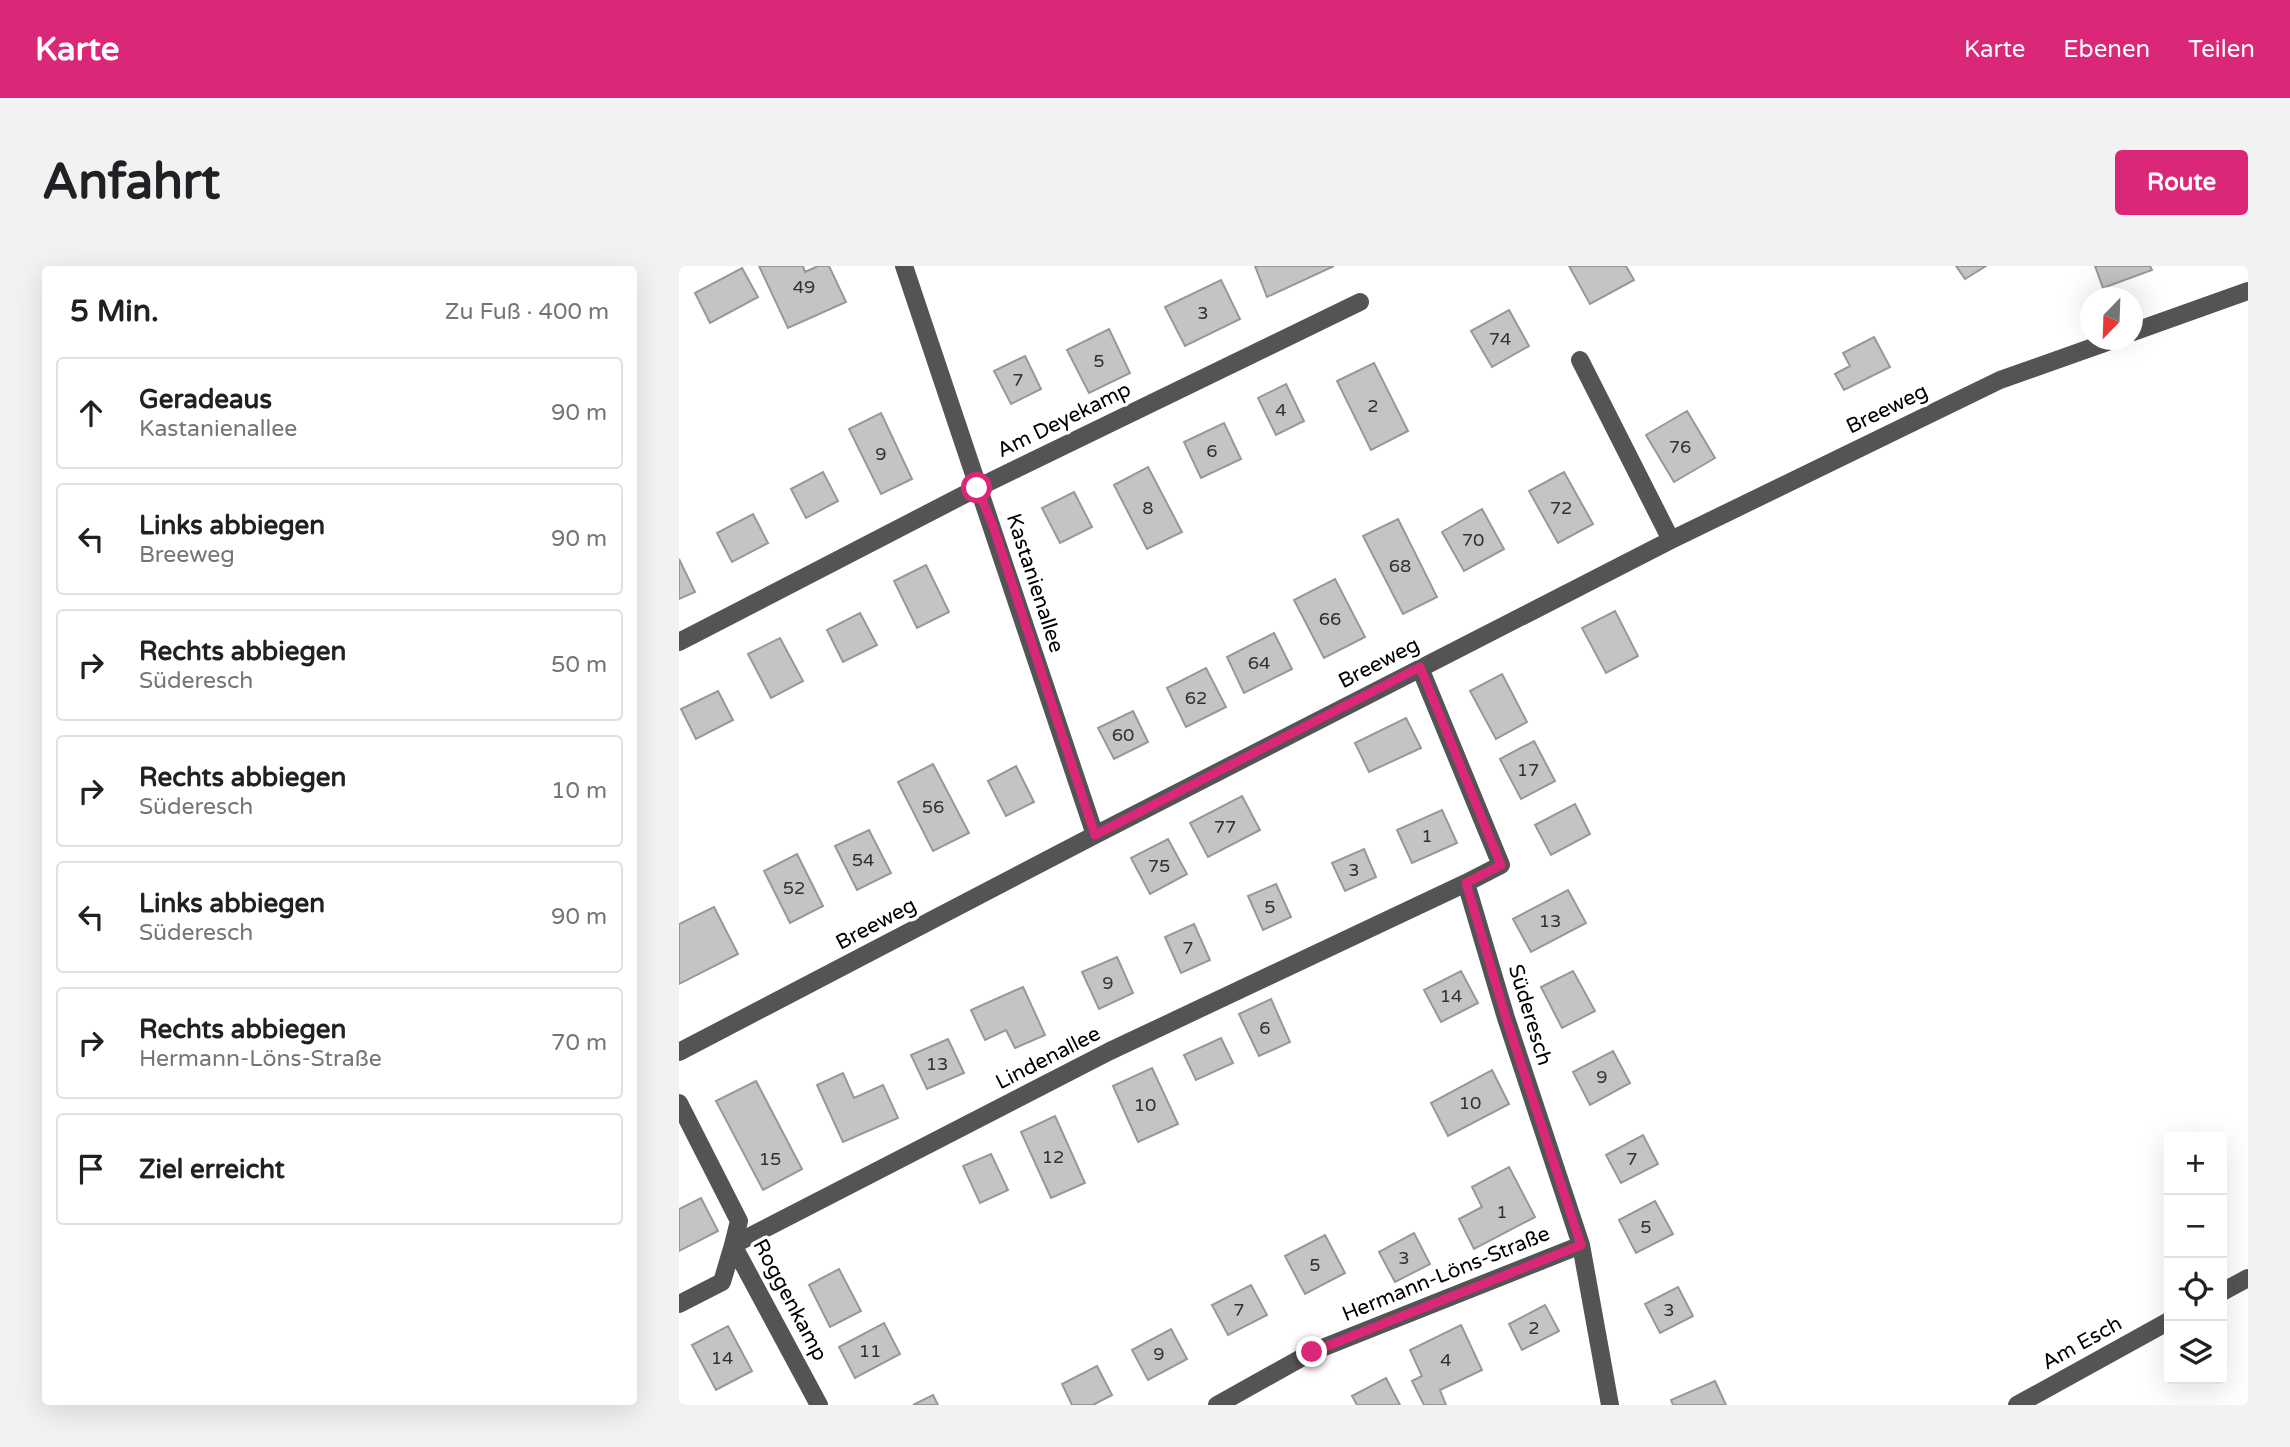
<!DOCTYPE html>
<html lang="de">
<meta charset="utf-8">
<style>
:root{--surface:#fff;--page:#f2f2f2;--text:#202124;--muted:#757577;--line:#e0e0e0;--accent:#db2777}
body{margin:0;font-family:"Varela Round",sans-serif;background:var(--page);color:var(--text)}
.controls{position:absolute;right:21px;bottom:21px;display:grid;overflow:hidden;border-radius:7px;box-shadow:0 7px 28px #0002}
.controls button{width:63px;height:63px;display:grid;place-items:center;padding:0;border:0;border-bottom:2px solid var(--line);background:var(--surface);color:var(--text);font:35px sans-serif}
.compass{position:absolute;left:1401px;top:21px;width:63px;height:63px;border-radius:50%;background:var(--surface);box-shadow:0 7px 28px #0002;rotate:203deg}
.stop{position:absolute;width:21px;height:21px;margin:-16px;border:5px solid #db2777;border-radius:50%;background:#fff}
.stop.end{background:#db2777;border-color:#fff;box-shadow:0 2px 7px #0008}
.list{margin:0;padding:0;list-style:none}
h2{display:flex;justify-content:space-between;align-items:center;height:91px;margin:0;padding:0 28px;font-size:30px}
h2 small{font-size:23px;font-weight:400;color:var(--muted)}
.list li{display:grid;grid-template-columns:46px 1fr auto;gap:21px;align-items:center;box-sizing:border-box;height:112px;margin:0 14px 14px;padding:0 14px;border:2px solid var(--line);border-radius:7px}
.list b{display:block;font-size:26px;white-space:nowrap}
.list p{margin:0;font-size:23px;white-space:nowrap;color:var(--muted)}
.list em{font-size:23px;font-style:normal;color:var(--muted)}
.icon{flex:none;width:38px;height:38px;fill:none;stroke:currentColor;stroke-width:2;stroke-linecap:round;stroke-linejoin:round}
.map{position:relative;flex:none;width:1569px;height:1139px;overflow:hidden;border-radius:7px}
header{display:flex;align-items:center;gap:42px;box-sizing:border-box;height:98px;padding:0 35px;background:var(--accent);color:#fff}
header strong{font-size:33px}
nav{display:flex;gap:38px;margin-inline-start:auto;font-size:24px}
.intro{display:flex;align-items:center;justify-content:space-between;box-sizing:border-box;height:168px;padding:0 42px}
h1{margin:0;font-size:49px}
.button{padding:18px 32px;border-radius:7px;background:var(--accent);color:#fff;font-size:24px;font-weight:700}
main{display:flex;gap:42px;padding:0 42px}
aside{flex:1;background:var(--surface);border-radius:7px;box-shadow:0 7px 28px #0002}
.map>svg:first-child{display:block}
.building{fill:#c4c4c4;stroke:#989898;stroke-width:2}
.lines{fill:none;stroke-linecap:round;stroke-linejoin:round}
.minor{stroke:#545454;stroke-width:18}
.route{stroke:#db2777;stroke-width:9}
.labels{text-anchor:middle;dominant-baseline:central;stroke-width:7;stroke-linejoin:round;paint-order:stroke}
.number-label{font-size:18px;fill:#313131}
.street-label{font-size:21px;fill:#000;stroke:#fff}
</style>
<header>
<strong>Karte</strong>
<nav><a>Karte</a><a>Ebenen</a><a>Teilen</a></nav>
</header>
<div class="intro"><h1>Anfahrt</h1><a class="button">Route</a></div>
<main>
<aside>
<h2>5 Min.<small>Zu Fuß · 400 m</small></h2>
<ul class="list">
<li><svg class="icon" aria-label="ahead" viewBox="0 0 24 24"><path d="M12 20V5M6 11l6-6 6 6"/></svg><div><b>Geradeaus</b><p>Kastanienallee</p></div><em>90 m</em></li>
<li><svg class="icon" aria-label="left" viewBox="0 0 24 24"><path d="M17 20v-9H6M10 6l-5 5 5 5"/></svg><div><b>Links abbiegen</b><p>Breeweg</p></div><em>90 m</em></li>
<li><svg class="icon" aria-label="right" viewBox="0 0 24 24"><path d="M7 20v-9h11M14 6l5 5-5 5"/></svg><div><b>Rechts abbiegen</b><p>Süderesch</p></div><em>50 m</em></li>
<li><svg class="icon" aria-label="right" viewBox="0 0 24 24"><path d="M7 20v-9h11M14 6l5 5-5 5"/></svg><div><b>Rechts abbiegen</b><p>Süderesch</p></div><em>10 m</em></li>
<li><svg class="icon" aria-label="left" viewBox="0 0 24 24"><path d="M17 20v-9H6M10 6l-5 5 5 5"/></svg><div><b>Links abbiegen</b><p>Süderesch</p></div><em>90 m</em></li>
<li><svg class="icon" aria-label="right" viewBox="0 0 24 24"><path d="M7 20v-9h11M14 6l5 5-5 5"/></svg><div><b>Rechts abbiegen</b><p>Hermann-Löns-Straße</p></div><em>70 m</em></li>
<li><svg class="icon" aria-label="arrive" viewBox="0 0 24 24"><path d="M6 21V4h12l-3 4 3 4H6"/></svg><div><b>Ziel erreicht</b></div></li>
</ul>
</aside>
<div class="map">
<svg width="1569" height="1139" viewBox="0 0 1569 1139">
<rect width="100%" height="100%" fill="#fff"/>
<path class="building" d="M80,0H124L126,6L139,0H150L167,36L109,62Z
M576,0H655L588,31Z
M890,0H947L955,14L911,38Z
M1277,0H1307L1286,13Z
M1416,0H1471L1473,4L1424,22Z
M63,2L79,31L31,57L16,27Z
M542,14L561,53L506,80L486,41Z
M830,44L850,80L813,101L792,65Z
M430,63L451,107L410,127L388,84Z
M1195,71L1211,101L1165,124L1156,108L1171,100L1164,87Z
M346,90L362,123L332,138L315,105Z
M695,97L729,165L692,184L658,115Z
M607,118L625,155L597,169L579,132Z
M1008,145L1036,192L995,216L967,169Z
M202,147L233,213L202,228L170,163Z
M545,157L562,193L522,212L505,176Z
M469,201L503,266L468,283L435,219Z
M144,206L159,235L127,252L112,223Z
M885,206L914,258L879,277L850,225Z
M395,226L413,261L381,277L363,242Z
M803,243L825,283L785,305L763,266Z
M74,248L89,277L53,296L38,267Z
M719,253L758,331L724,348L684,270Z
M0,293L16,326L0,333Z
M247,299L270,346L238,362L215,315Z
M656,313L686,371L645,392L615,334Z
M936,345L959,390L927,407L903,362Z
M181,347L198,379L164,396L148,364Z
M595,367L613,403L565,427L548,391Z
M101,372L124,415L92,432L69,388Z
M527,402L547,441L507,461L488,422Z
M823,408L848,456L817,473L791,425Z
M39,425L54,454L17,473L2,443Z
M454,445L469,476L435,493L419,462Z
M727,452L742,482L690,506L676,477Z
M855,475L876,515L842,533L821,493Z
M254,498L290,567L254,585L219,516Z
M337,500L355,536L327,550L309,515Z
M563,530L581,564L529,591L511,557Z
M896,538L911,568L872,589L856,559Z
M763,544L778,577L733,597L718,564Z
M190,564L212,607L178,624L156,580Z
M489,573L508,608L471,628L452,592Z
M685,583L697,611L666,625L653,597Z
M118,588L144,640L111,657L85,605Z
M597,618L612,651L584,664L569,630Z
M889,624L907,657L852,686L834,653Z
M35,641L59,688L0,718V658Z
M515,658L531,694L502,707L486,671Z
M438,691L454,727L420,743L403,706Z
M782,705L799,737L762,756L745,724Z
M894,705L916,745L883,762L862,721Z
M344,721L366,769L336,782L327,764L306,774L292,744Z
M592,733L611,776L580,790L560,748Z
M542,772L554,797L517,814L505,789Z
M269,773L285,807L248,823L232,789Z
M934,785L951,817L911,839L894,806Z
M473,802L499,858L459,876L434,820Z
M813,804L830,838L769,870L752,837Z
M164,807L175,832L204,819L219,852L164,876L138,819Z
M77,815L123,903L84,924L37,835Z
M376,850L406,917L372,932L342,866Z
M964,869L979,898L942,917L927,889Z
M312,888L329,924L301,937L284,900Z
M830,901L856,951L795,983L780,953L803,941L793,921Z
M22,932L39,965L0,985V943Z
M976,935L994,968L957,987L940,954Z
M735,967L751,998L716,1016L700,986Z
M646,969L666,1007L626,1028L606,990Z
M160,1003L182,1045L151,1061L130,1019Z
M572,1019L588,1049L549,1069L533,1039Z
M999,1021L1014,1050L981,1067L966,1038Z
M866,1039L880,1065L843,1084L830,1058Z
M205,1057L221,1088L176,1112L160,1081Z
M782,1059L803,1104L761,1124L767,1139H745L733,1115L743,1110L731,1084Z
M49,1060L73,1105L37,1124L13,1079Z
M492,1063L508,1093L469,1114L453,1084Z
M418,1100L433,1129L414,1139H393L383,1118Z
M707,1112L721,1139H678L673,1130Z
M1036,1115L1047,1139H994L992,1134Z
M254,1129L259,1139H234Z"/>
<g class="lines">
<path class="minor" d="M225,0L416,569
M1454,66L1569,25
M901,94L992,274
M0,376L298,222L681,36
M741,402L822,599L787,617L827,752L902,979L931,1139
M0,786L416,569L992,274L1321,114L1434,74
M0,837L60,955L54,979L140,1139
M1543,1026L1569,1012
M0,1038L43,1016L54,979L431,785L787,617
M538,1139L633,1086L902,979
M1338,1139L1490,1055"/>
</g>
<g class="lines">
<path class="route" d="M298,222L314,260L416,569L741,401L822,599L787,617L827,752L902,979L633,1086"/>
</g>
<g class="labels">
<g class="number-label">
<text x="125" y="21">49</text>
<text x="524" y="47">3</text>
<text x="821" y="73">74</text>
<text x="420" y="95">5</text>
<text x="339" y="114">7</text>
<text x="694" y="140">2</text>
<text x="602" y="144">4</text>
<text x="1001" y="181">76</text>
<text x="533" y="185">6</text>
<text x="202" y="188">9</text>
<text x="469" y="242">8</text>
<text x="882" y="242">72</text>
<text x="794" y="274">70</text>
<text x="721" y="300">68</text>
<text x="651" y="353">66</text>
<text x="580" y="397">64</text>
<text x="517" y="432">62</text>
<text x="444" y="469">60</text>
<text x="849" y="504">17</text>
<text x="254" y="541">56</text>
<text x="546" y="561">77</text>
<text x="748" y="570">1</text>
<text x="184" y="594">54</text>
<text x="480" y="600">75</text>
<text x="675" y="604">3</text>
<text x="115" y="622">52</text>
<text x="591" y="641">5</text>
<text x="871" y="655">13</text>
<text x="509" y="682">7</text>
<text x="429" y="717">9</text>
<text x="772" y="730">14</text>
<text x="586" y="762">6</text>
<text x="258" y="798">13</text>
<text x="923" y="811">9</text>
<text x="791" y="837">10</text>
<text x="466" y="839">10</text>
<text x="374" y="891">12</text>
<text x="91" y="893">15</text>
<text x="953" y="893">7</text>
<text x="823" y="946">1</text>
<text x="967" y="961">5</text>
<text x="725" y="992">3</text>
<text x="636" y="999">5</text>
<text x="560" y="1044">7</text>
<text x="990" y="1044">3</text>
<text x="855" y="1062">2</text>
<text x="191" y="1085">11</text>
<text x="480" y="1088">9</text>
<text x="43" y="1092">14</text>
<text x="767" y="1094">4</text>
</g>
<g class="street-label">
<text transform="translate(1208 143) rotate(-26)">Breeweg</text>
<text transform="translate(385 154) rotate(-26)">Am Deyekamp</text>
<text transform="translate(356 317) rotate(72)">Kastanienallee</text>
<text transform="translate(700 397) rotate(-27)">Breeweg</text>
<text transform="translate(197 658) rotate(-28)">Breeweg</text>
<text transform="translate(851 749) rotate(73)">Süderesch</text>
<text transform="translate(369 792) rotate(-27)">Lindenallee</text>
<text transform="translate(767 1008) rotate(-22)">Hermann-Löns-Straße</text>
<text transform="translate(111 1034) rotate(62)">Roggenkamp</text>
<text transform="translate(1403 1077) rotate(-29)">Am Esch</text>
</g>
</g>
</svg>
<div class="controls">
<button>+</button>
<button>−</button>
<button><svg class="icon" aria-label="locate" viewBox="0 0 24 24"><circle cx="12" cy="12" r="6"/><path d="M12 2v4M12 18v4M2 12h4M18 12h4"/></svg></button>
<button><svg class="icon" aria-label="layers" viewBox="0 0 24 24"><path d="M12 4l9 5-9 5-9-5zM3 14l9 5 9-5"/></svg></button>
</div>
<svg class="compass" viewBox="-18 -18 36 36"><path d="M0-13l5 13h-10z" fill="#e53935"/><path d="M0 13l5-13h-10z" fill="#757577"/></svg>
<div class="stop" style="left:298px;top:222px"></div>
<div class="stop end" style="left:633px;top:1086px"></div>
</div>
</main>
